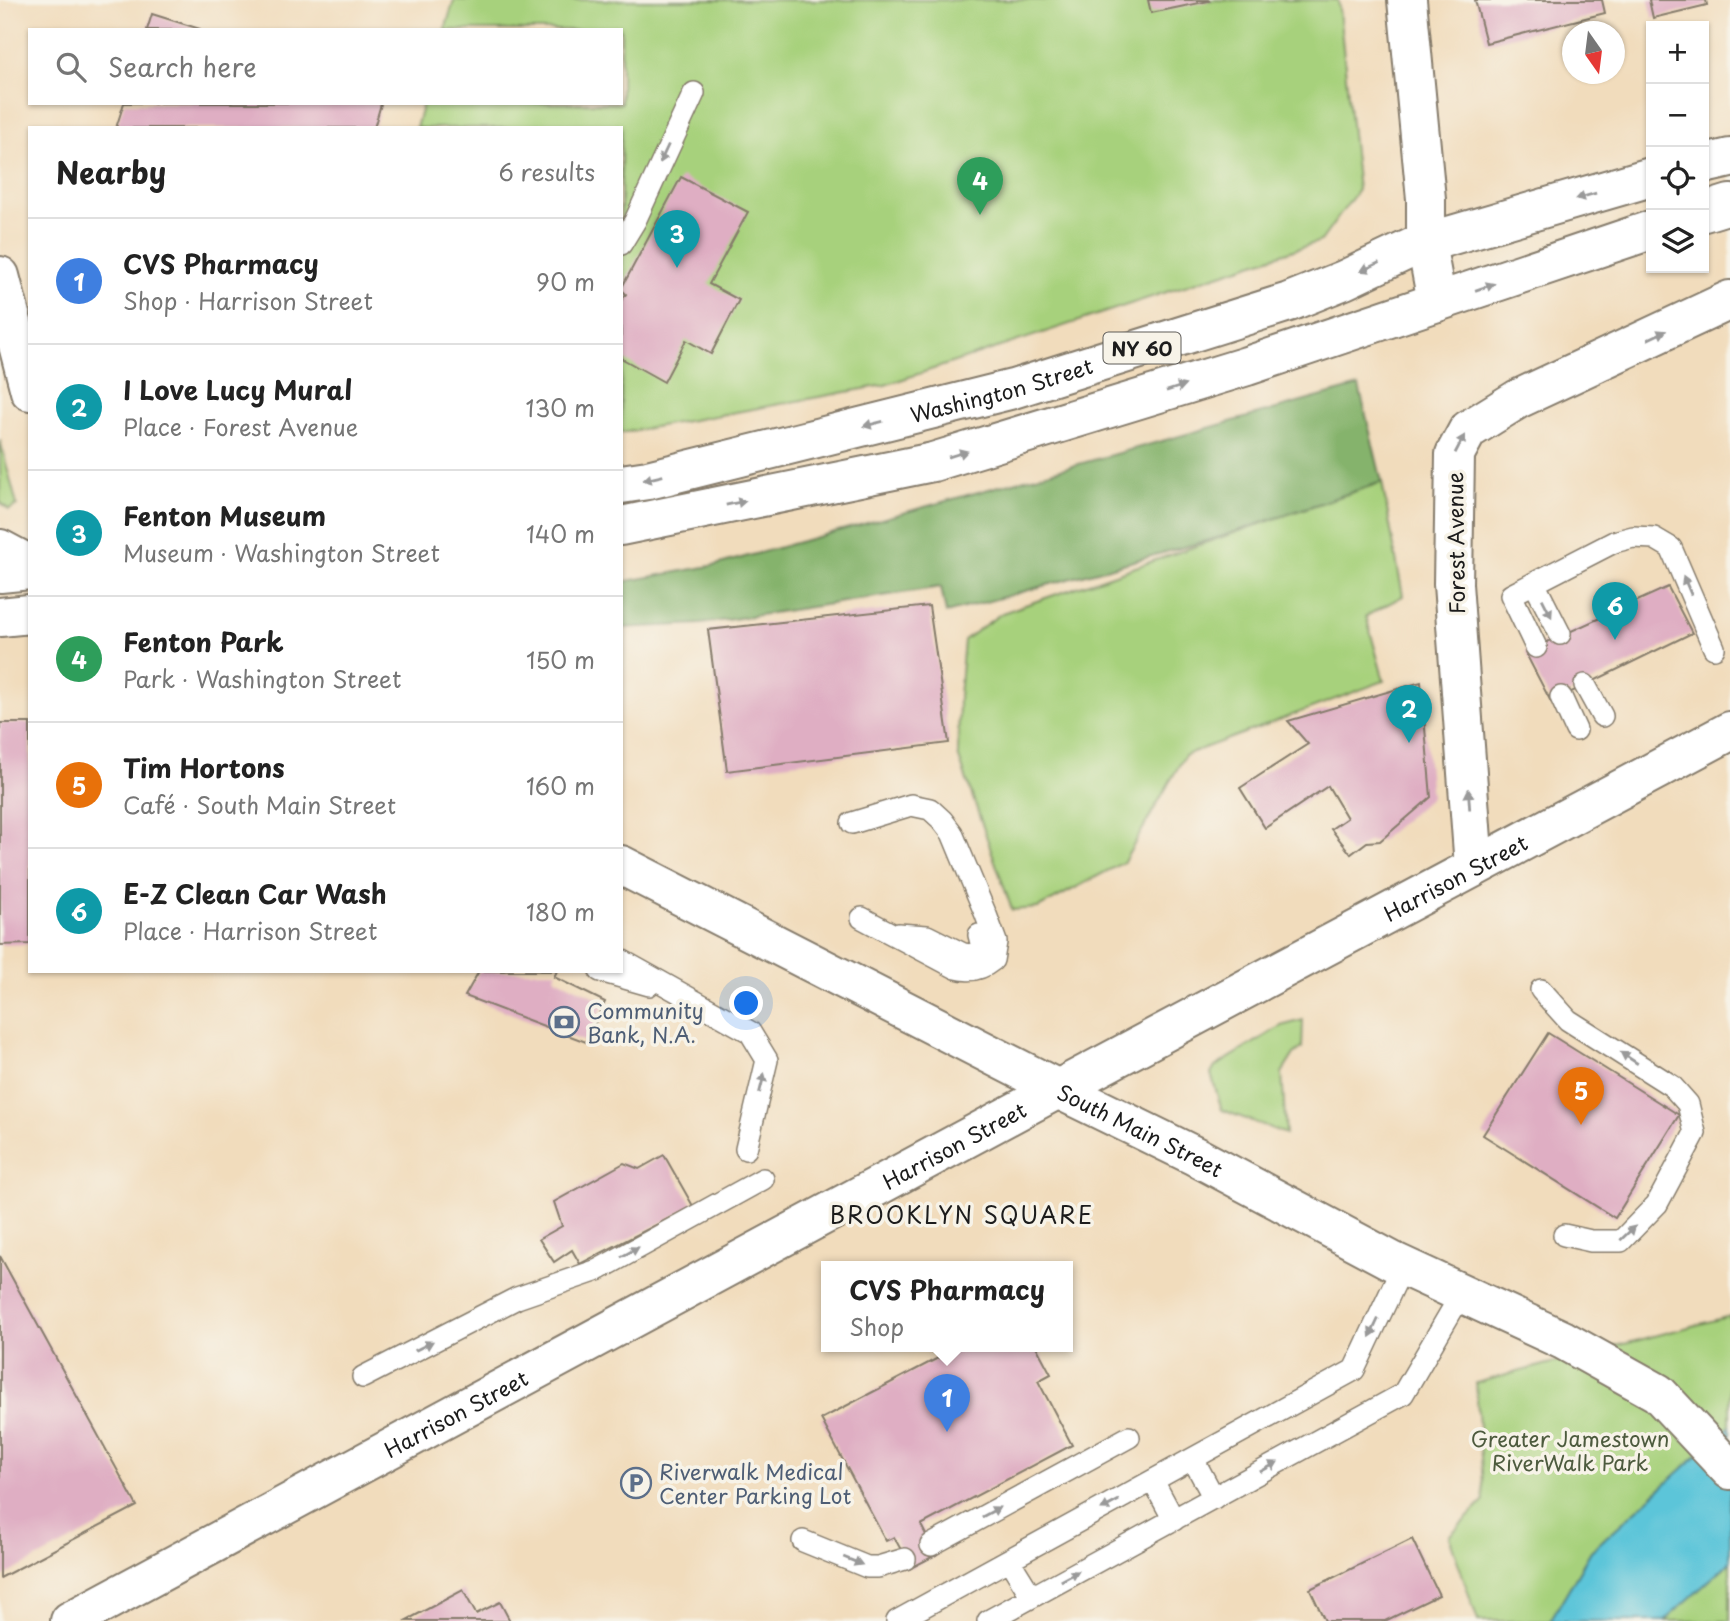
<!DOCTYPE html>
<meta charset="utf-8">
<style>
:root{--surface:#fff;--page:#f2f2f2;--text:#222;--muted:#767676;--line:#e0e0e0;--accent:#7c3aed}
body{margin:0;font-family:"Playpen Sans",sans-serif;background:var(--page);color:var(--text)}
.controls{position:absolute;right:21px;top:21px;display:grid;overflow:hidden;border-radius:0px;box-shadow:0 2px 5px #0004}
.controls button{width:63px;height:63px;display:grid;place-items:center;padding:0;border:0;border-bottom:2px solid var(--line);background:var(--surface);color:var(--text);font:35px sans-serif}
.compass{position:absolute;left:1562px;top:21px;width:63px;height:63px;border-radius:50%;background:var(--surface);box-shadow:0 2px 5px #0004;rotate:166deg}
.you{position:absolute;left:747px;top:1004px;width:24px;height:24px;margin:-18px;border:5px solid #fff;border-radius:50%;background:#1a73e8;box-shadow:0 0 0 10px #1a73e833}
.badge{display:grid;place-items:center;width:46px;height:46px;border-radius:50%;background:var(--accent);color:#fff;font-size:23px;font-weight:700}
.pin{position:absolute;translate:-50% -58px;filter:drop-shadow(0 2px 4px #0008)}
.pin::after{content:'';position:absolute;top:37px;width:24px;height:21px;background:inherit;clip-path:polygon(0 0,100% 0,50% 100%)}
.popup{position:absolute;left:821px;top:1261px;width:252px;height:91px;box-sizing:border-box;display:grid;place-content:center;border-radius:0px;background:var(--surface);filter:drop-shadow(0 2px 5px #0005);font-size:23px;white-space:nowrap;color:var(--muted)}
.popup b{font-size:26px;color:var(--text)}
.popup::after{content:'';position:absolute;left:50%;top:100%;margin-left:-14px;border:14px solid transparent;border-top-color:var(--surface)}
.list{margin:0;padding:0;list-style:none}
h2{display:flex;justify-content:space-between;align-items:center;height:91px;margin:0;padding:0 28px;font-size:30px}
h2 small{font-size:23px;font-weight:400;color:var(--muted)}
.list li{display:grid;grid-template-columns:46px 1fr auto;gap:21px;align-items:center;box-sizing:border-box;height:126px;padding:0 28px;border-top:2px solid var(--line)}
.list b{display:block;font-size:26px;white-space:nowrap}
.list p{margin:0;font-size:23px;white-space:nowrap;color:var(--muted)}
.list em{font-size:23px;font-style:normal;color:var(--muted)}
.icon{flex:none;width:38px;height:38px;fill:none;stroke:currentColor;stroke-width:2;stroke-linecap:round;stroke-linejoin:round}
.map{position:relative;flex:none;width:1730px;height:1621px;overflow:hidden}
.search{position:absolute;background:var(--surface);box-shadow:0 2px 5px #0004;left:28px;top:28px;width:595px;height:77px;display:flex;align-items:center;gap:18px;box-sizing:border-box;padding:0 24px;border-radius:0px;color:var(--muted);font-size:26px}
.panel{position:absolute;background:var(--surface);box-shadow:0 2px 5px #0004;left:28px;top:126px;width:595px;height:847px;border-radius:0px}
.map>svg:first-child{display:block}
.green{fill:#a7d17c;stroke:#62764c;stroke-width:2}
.forest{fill:#85b36c;stroke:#506844;stroke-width:2}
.water{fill:#5cc5d9;stroke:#3c707a;stroke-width:2}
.building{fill:#dfaec3}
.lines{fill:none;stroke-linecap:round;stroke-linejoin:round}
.service-casing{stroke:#867c6c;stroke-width:24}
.minor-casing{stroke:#867c6c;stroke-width:42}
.tertiary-casing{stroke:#867c6c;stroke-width:42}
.secondary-casing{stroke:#867c6c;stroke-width:42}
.trunk-casing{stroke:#867c6c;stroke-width:42}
.service{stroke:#fff;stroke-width:21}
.minor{stroke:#fff;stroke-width:38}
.tertiary{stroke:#fff;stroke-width:38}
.secondary{stroke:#fff;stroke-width:38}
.trunk{stroke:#fff;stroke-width:38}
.oneway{fill:#999}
.labels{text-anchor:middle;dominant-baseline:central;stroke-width:7;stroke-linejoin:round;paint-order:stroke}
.shield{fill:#f7f3e8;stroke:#5e5c59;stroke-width:2}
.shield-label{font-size:19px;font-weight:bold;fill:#1c1c1c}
.street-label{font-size:21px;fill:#1c1c1c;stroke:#f7f3e8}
.service-label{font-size:21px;fill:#4e5e75;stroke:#f7f3e8;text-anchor:start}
.park-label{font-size:21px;fill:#4d5b3e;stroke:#f7f3e8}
.neighbourhood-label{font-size:23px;letter-spacing:2px;fill:#1c1c1c;stroke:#f7f3e8}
</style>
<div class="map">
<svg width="1730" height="1621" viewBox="0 0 1730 1621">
<rect width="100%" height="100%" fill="#f7f3e8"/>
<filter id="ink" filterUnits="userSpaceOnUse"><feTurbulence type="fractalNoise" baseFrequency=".0143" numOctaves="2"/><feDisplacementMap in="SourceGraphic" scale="14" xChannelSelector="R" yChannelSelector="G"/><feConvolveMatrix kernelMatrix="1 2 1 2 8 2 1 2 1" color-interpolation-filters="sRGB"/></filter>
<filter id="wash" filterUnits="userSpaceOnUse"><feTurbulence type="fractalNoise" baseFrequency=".00686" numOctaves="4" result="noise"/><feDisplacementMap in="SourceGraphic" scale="28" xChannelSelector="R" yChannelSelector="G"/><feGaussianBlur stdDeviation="1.57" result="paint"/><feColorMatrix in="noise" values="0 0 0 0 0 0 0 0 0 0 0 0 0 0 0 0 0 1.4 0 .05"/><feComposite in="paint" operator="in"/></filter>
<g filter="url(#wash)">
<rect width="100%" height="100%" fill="#f1dcbc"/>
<path class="green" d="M454,0H1338L1358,190L1321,241L885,385L621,433V128H416L423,103H621V30H445Z
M0,440L17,505L9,510L0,502Z
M1382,482L1403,596L1366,616L1384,681L1185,755L1124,862L1038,908L1012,910L958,755L959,696L964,640L1002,613Z
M1303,1020L1302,1048L1294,1054L1282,1073L1286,1134L1222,1110L1211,1074L1215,1067L1281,1026Z
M1730,1316V1426L1591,1551L1550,1621H1478L1449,1536L1484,1501L1476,1383Z
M1730,1562V1621H1664Z"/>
<path class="forest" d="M1359,386L1382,482L1220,537L946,613L941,587L701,624L621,628V582L716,565Z"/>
<path class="water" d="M1730,1426V1562L1664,1621H1550L1591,1551Z"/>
<g id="blocks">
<path class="building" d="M1148,0H1208L1209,1L1151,13Z
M1475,0H1602L1605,13L1486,43Z
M1649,0H1706L1707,5L1653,18Z
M152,14L200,29V30H147Z
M124,103H379L381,104L374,128H116Z
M681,177L748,212L709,284L739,300L711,354L686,340L664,382L621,358V301L626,294L621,289Z
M1668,587L1692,633L1551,702L1525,652Z
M929,606L949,743L727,771L708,630Z
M1421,682L1431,797L1380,841L1367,842L1351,854L1331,829L1347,818L1328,786L1265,828L1240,788L1308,744L1288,721Z
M0,723H30V944L0,945Z
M479,971H557L554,977L605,1002L586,1042L465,996Z
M1548,1033L1679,1115L1615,1218L1483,1135Z
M664,1155L693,1206L580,1264L572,1250L554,1262L539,1239L562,1226L554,1202L624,1163L639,1169Z
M0,1256L137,1506L0,1578Z
M936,1346H1036L1051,1374L1038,1381L1072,1445L921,1525L936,1555L911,1568L894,1537L886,1541L821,1419L942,1356Z
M1412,1539L1439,1595L1385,1621H1325L1310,1589Z
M463,1590L476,1614L500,1602L510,1621H405Z"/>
</g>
</g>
<g filter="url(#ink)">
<use href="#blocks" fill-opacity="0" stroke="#867c6c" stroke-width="2"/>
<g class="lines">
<g class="service-casing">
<path id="service" d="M621,244L635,221L694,93
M1534,583L1560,634
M1536,647L1511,595L1614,542L1633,537L1654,538L1671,548L1714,648
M1585,685L1602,716
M1561,697L1576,730
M852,823L911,805L930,809L942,820L952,833L986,915L996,942L993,960C982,969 970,972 956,968L862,918
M898,934L927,936L963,954L970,955L979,953L982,947L979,935
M621,960L750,1032L767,1060L746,1149
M600,971L649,985
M1541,990L1568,1020L1672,1086L1688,1104L1695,1133L1657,1204L1621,1241H1591L1564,1235
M363,1377L517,1298L598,1270L763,1179
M1193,1459L1214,1498
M1153,1481L1174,1520
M803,1541L867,1567H878L905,1559
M931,1545L1129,1437
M1009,1560L1032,1597
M897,1621L1354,1370L1403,1266
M988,1621L1403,1394L1462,1293"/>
</g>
<g class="minor-casing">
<g id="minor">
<path d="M0,276L30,391"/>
<path id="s1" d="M1058,1089L1730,731"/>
</g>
</g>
<g class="tertiary-casing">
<g id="tertiary">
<path d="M0,549L30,565"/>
<path id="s2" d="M621,865L1058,1089L1195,1156L1392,1261L1563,1340L1658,1393L1730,1470"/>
<path d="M1474,867L1453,584L1455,454L1468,430L1518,399L1730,300"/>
<path id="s3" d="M70,1621L1058,1089"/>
</g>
</g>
<g class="secondary-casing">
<path id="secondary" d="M1407,0L1426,199V243L1437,302"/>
</g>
<g class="trunk-casing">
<g id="trunk">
<path d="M1704,164L1730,158"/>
<path d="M1704,212L1730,204"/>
<path id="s4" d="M621,484L648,480L1013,389L1289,302L1344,280L1418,245L1651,177"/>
<path d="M621,526L933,462L1247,366L1651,230"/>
<path d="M0,573L30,570"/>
<path d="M0,617L30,614"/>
</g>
</g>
<use href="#service" class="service"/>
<use href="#minor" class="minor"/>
<use href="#tertiary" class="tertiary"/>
<use href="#secondary" class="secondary"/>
<use href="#trunk" class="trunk"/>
</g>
<defs><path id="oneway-solid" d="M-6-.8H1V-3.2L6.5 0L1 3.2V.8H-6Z" transform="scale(1.75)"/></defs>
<g class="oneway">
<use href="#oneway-solid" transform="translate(664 154) rotate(115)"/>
<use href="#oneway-solid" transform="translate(1586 196) rotate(164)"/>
<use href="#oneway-solid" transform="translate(1370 267) rotate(155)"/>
<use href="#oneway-solid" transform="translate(1485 287) rotate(-19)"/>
<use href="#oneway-solid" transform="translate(1657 335) rotate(-25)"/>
<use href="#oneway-solid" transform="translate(1176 388) rotate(-18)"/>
<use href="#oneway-solid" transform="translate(873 424) rotate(166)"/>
<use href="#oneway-solid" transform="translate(1460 444) rotate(-62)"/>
<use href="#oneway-solid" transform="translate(958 454) rotate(-17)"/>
<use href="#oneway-solid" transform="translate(653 478) rotate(167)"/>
<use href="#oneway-solid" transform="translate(736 503) rotate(-12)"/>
<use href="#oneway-solid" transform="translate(1687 585) rotate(-113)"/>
<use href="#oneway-solid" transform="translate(1547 608) rotate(63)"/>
<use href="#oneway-solid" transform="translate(1469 799) rotate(-94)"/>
<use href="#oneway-solid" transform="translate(1629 1058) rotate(-147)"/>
<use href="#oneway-solid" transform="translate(762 1083) rotate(-76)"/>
<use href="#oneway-solid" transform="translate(1628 1233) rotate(-43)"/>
<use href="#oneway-solid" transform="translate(630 1252) rotate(-29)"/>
<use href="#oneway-solid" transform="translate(1374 1328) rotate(115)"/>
<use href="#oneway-solid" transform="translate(424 1346) rotate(-27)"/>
<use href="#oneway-solid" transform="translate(1269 1467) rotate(-29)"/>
<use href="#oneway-solid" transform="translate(1110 1505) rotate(151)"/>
<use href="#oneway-solid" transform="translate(991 1512) rotate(-29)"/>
<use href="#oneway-solid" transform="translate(853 1561) rotate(22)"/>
<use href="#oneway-solid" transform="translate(1070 1576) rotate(-29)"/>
</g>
</g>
<defs>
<g id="bank-ring" transform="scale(1.575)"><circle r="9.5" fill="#f7f3e8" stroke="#5c6f8a" stroke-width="1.5"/><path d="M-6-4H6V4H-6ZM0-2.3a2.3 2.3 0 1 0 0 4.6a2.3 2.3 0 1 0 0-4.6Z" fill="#5c6f8a"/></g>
<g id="parking-ring" transform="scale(1.575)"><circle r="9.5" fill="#f7f3e8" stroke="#5c6f8a" stroke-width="1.5"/><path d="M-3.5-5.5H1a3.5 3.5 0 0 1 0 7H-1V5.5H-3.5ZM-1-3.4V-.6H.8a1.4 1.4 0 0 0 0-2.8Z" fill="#5c6f8a"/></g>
</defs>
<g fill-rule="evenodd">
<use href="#bank-ring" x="564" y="1022"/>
<use href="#parking-ring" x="636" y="1483"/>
</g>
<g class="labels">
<rect class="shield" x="1103.5" y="332.5" width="77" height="31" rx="5"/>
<g class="shield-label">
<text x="1142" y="348">NY 60</text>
</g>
<g class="street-label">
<text stroke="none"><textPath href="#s4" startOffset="392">Washington Street</textPath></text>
<text transform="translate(1455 543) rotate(-91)">Forest Avenue</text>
<text stroke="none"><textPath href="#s1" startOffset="450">Harrison Street</textPath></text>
<text stroke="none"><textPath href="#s2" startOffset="583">South Main Street</textPath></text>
<text stroke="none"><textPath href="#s3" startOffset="1004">Harrison Street</textPath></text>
<text stroke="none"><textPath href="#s3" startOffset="438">Harrison Street</textPath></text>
</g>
<g class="service-label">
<text x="587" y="1010">Community<tspan x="587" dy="24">Bank, N.A.</tspan></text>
<text x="659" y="1471">Riverwalk Medical<tspan x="659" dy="24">Center Parking Lot</tspan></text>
</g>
<g class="park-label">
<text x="1570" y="1438">Greater Jamestown<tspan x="1570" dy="24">RiverWalk Park</tspan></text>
</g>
<g class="neighbourhood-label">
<text x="962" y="1214">BROOKLYN SQUARE</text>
</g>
</g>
</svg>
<div class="controls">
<button>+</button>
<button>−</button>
<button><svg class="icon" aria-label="locate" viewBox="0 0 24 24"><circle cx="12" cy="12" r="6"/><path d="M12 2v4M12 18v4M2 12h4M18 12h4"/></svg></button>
<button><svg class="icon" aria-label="layers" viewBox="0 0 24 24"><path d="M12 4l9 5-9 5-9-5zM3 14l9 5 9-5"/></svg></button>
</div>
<svg class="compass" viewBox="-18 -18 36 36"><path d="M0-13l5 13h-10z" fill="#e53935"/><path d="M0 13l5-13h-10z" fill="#767676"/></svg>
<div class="you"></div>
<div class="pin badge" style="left:947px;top:1432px;background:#3f7fe0">1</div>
<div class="popup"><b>CVS Pharmacy</b>Shop</div>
<div class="pin badge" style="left:1409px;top:743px;background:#0f9aa8">2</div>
<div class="pin badge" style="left:677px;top:268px;background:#0f9aa8">3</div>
<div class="pin badge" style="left:980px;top:215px;background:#2e9e5b">4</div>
<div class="pin badge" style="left:1581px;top:1125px;background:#e8710a">5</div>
<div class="pin badge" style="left:1615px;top:640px;background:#0f9aa8">6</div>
<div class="search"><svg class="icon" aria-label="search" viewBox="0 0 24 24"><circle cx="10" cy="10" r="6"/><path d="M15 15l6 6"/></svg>Search here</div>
<section class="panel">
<h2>Nearby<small>6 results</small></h2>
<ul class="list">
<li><span class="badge" style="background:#3f7fe0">1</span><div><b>CVS Pharmacy</b><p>Shop · Harrison Street</p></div><em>90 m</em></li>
<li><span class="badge" style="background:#0f9aa8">2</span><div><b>I Love Lucy Mural</b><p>Place · Forest Avenue</p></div><em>130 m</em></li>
<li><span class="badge" style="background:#0f9aa8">3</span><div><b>Fenton Museum</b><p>Museum · Washington Street</p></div><em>140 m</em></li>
<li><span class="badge" style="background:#2e9e5b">4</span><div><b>Fenton Park</b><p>Park · Washington Street</p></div><em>150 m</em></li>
<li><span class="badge" style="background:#e8710a">5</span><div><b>Tim Hortons</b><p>Café · South Main Street</p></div><em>160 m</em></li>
<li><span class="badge" style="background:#0f9aa8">6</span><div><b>E-Z Clean Car Wash</b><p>Place · Harrison Street</p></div><em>180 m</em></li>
</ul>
</section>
</div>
